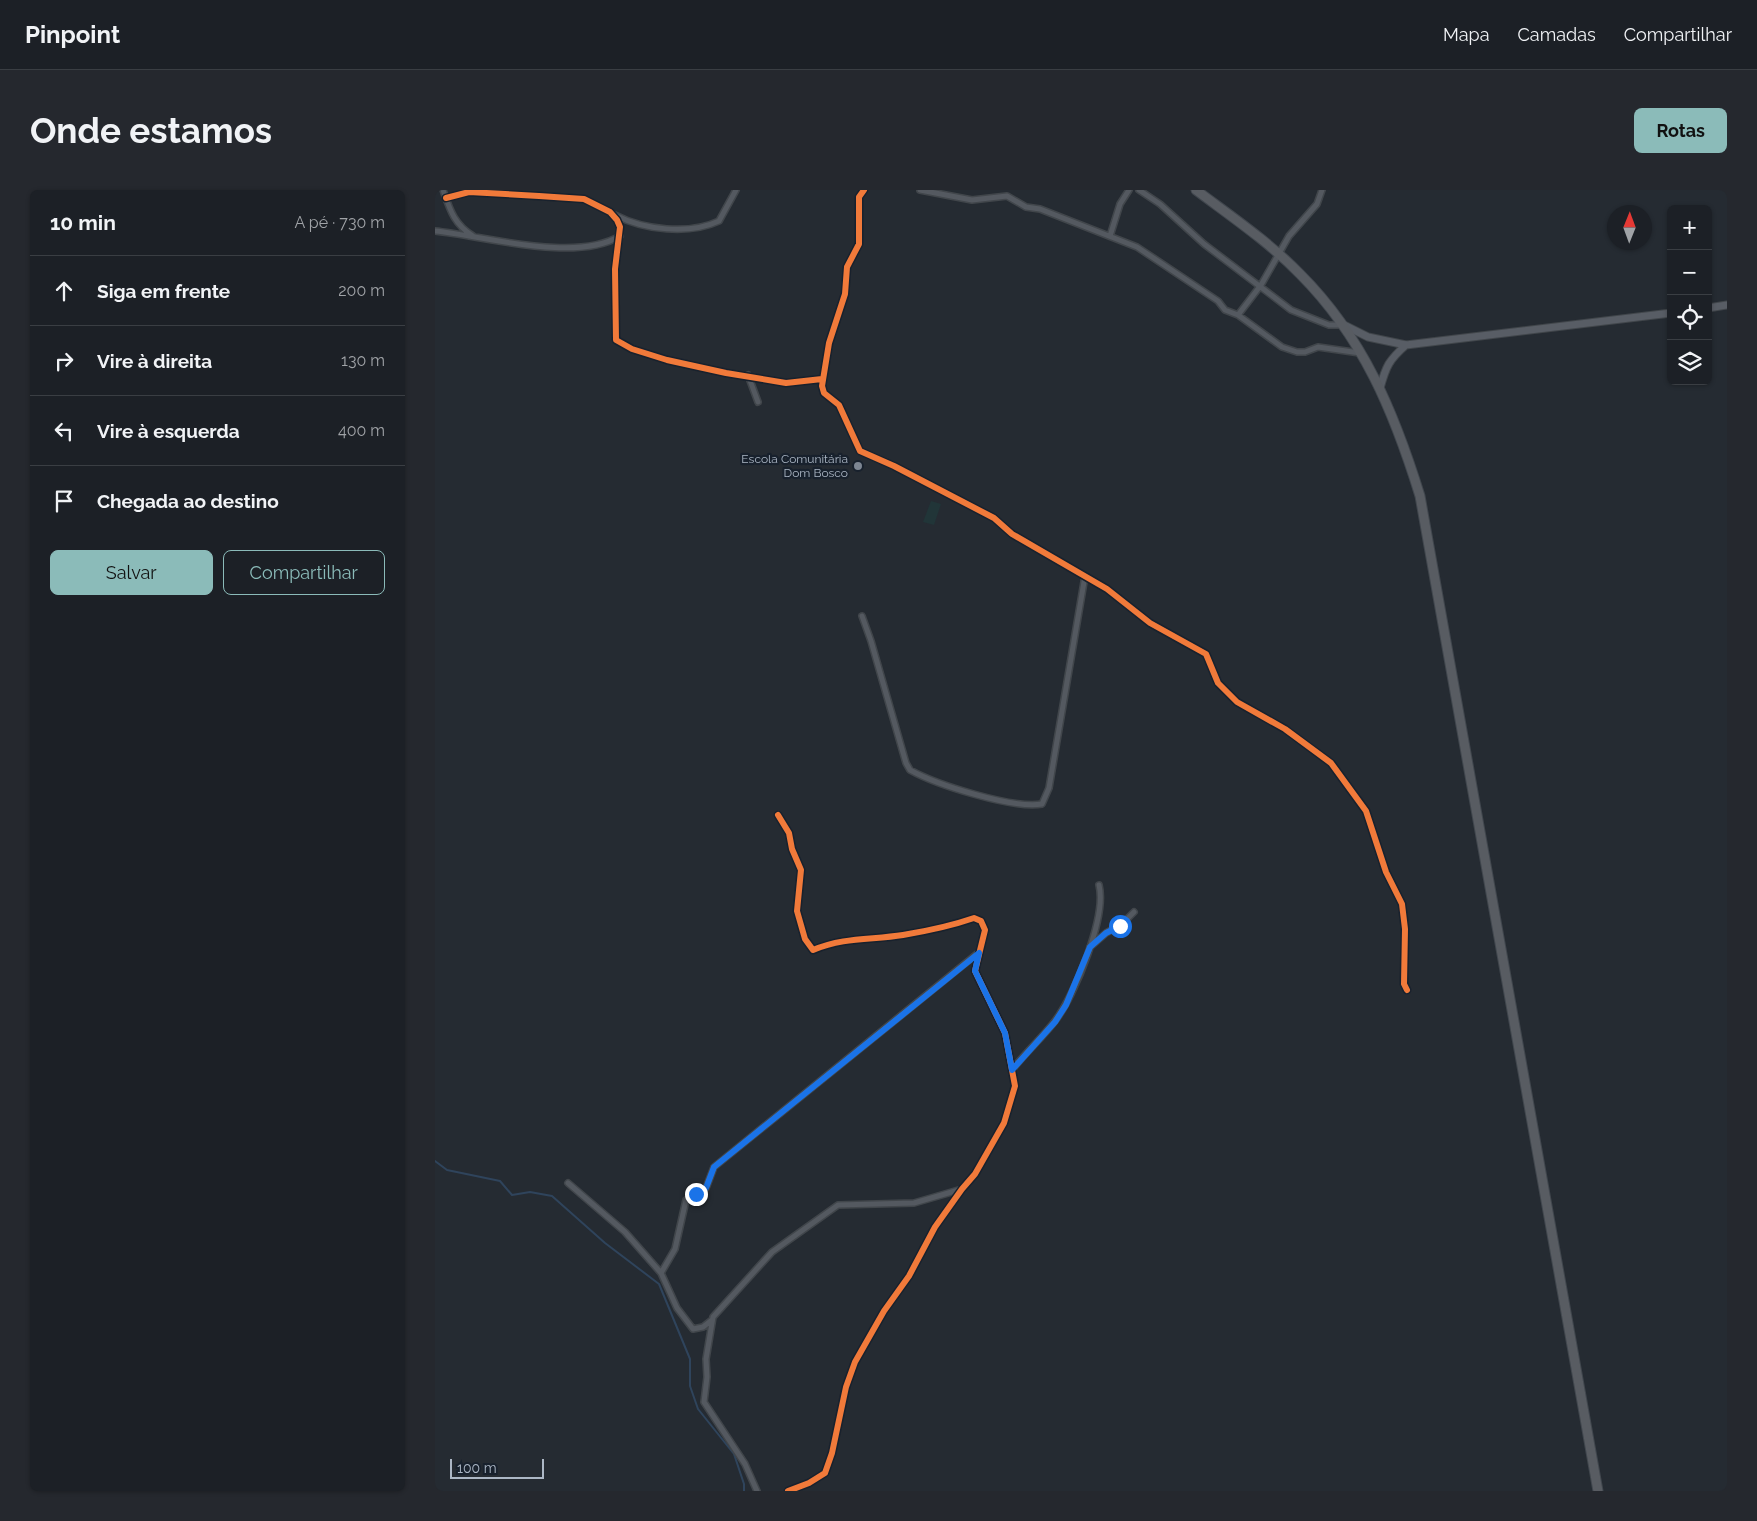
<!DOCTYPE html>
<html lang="pt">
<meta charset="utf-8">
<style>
:root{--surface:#1c2026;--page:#25282e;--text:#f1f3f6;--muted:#a0a3a7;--line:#3a3e43;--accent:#8bbbb9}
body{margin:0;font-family:Raleway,sans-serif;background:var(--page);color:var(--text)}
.controls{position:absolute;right:15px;top:15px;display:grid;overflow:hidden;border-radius:8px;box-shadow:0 1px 4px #0004}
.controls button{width:45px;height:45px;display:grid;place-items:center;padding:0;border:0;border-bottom:1px solid var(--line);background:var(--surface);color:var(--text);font:25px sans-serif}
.compass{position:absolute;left:1172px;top:15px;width:45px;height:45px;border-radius:50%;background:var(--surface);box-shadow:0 1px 4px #0004;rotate:1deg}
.scale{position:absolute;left:15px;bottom:12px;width:94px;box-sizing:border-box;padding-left:5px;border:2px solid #acb7c5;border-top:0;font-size:14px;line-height:18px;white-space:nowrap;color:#acb7c5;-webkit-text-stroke:4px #18212d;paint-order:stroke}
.stop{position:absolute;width:15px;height:15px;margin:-11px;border:4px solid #1a73e8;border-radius:50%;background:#fff}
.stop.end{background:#1a73e8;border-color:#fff;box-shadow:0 1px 5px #0008}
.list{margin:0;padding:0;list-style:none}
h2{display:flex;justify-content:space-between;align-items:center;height:65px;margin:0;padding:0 20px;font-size:21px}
h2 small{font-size:16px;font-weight:400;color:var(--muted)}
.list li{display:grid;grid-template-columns:32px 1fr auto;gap:15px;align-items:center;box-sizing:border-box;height:70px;padding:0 20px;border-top:1px solid var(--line)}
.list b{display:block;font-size:19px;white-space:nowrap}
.list em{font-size:16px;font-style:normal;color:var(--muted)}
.actions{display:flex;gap:10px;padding:15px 20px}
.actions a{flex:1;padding:11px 0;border:1px solid var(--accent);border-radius:8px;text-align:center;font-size:18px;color:var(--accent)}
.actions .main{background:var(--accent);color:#111}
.icon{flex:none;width:28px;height:28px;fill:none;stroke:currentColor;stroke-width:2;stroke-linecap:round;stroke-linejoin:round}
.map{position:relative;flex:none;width:1292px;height:1301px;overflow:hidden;border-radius:8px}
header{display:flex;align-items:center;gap:30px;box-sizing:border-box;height:70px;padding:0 25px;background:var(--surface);border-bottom:1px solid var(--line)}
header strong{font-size:24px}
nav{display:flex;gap:28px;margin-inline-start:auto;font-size:18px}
.intro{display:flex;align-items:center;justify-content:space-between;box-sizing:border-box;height:120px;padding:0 30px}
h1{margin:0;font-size:35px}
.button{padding:12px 22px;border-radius:8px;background:var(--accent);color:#111;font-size:18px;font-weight:700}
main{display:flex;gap:30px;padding:0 30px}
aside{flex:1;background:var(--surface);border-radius:8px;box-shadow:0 1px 4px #0004}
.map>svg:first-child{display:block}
.green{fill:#213538}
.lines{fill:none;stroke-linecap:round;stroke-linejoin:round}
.stream{stroke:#2f445c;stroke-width:2}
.minor-casing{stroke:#41464b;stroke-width:8}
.secondary-casing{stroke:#41464b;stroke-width:9}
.trunk-casing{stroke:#41474e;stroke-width:11}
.minor{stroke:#545960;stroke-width:5}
.secondary{stroke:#585d65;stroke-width:7}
.trunk{stroke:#585c62;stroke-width:9}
.cycleway-casing{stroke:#18212d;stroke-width:9}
.cycleway{stroke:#f17a3a;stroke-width:6}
.route{stroke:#1a73e8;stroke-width:6}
.poi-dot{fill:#7d8692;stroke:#18212d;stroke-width:2}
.labels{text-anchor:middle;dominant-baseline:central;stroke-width:4.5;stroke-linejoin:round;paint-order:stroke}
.poi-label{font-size:12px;fill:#acb7c5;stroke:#18212d;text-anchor:end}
</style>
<header>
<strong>Pinpoint</strong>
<nav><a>Mapa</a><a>Camadas</a><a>Compartilhar</a></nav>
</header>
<div class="intro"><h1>Onde estamos</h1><a class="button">Rotas</a></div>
<main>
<aside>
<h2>10 min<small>A pé · 730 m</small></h2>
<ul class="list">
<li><svg class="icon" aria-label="ahead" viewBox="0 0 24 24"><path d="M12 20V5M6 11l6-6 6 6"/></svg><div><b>Siga em frente</b></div><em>200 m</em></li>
<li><svg class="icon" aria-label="right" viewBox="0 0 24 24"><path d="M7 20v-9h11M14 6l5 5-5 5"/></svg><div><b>Vire à direita</b></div><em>130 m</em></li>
<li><svg class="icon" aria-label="left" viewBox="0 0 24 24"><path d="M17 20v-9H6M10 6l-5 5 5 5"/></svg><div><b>Vire à esquerda</b></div><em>400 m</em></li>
<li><svg class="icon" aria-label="arrive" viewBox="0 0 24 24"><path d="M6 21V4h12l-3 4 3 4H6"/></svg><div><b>Chegada ao destino</b></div></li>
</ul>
<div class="actions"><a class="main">Salvar</a><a>Compartilhar</a></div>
</aside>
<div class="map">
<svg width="1292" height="1301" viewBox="0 0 1292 1301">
<rect width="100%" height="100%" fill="#252b32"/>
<path class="green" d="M496,311L506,314L499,335L488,332Z"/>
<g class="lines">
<path class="stream" d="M0,971L12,980L65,991L77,1005L95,1002L117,1006L170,1053L224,1094L255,1169V1196L263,1219L299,1264L309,1294V1301"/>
<g class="minor-casing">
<path id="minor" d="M8,0C15,20 19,34 38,46
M429,0L424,7V54L412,77L410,104L394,153L387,196L389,203L404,215L425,261L459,276L559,328L577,344L672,399L715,433L771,464L783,493L802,512L850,539L896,573L931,621L951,682L967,714L970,739L969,794L972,800
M485,0L537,10L572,6L591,17L605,19L702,57L783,111L790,120L803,125L826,95L854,46L882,14L887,0
M704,0L725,14L769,54L856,120L894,135H908
M11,8L34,2L104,6L149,9L175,22L182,30L185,37L180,79L181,150L197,159L232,170L291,183L351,193L387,189
M180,25C209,40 254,45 284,31L301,0
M0,41C50,46 140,73 185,46
M675,46L685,14L694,0
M803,125L847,157L862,162H870L883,157L925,163
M313,185L323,212
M427,426L436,451L471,573L475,580C502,595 578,619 607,614L614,598L650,386
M343,625L354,643L357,659L366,680L362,721L370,749L378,760C409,747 436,750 468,745C492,741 516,736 539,728L546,731L550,740L540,781L570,843L580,896L569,933L540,984L527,999L500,1037L474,1086L449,1121L420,1172L411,1197L397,1263L390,1283L374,1293L353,1301
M655,757L671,743L687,734L699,722
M577,880C590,863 607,848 620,831C640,805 672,726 664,695
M133,993L190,1042L226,1083L242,1118L258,1139L268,1137L277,1130
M226,1083L240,1059L251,1010L271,998L279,977L543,763
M322,1301L310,1274L269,1212L272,1187L271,1169L278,1127L337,1062L403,1015L479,1013L527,999"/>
</g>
<g class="secondary-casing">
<path id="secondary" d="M1273,118L1292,115
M909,135L933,147L971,155L1236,123
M945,198C951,176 954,170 971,155"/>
</g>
<g class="trunk-casing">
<path id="trunk" d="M761,0C797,27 834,52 865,84C928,147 959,222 985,306L1163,1301"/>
</g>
<use href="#minor" class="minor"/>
<use href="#secondary" class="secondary"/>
<use href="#trunk" class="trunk"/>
<g class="cycleway-casing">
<path id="cycleway" d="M429,0L424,7V54L412,77L410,104L394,153L387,196L389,203L404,215L425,261L459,276L559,328L577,344L672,399L715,433L771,464L783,493L802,512L850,539L896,573L931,621L951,682L967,714L970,739L969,794L972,800
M11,8L34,2L104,6L149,9L175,22L182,30L185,37L180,79L181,150L197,159L232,170L291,183L351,193L387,189
M343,625L354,643L357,659L366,680L362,721L370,749L378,760C409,747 436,750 468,745C492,741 516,736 539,728L546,731L550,740L540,781L570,843L580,896L569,933L540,984L527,999L500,1037L474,1086L449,1121L420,1172L411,1197L397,1263L390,1283L374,1293L353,1301"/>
</g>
<use href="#cycleway" class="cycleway"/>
</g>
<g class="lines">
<path class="route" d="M261,1004L271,998L279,977L544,763L540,781L570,843L577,880L620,832L631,815L655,757L671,743L685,736"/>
</g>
<circle class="poi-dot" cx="423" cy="276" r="5"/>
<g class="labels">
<g class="poi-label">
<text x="413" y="269">Escola Comunitária<tspan x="413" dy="14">Dom Bosco</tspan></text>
</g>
</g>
</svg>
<div class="controls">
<button>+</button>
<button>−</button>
<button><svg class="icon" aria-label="locate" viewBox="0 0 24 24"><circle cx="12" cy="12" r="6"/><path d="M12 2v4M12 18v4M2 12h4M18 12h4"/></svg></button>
<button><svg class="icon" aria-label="layers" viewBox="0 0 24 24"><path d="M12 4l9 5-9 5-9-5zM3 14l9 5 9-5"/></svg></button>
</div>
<svg class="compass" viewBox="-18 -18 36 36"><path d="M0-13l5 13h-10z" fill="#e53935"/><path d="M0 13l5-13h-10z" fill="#a0a3a7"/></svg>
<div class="scale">100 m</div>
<div class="stop" style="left:685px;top:736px"></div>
<div class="stop end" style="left:261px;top:1004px"></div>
</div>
</main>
